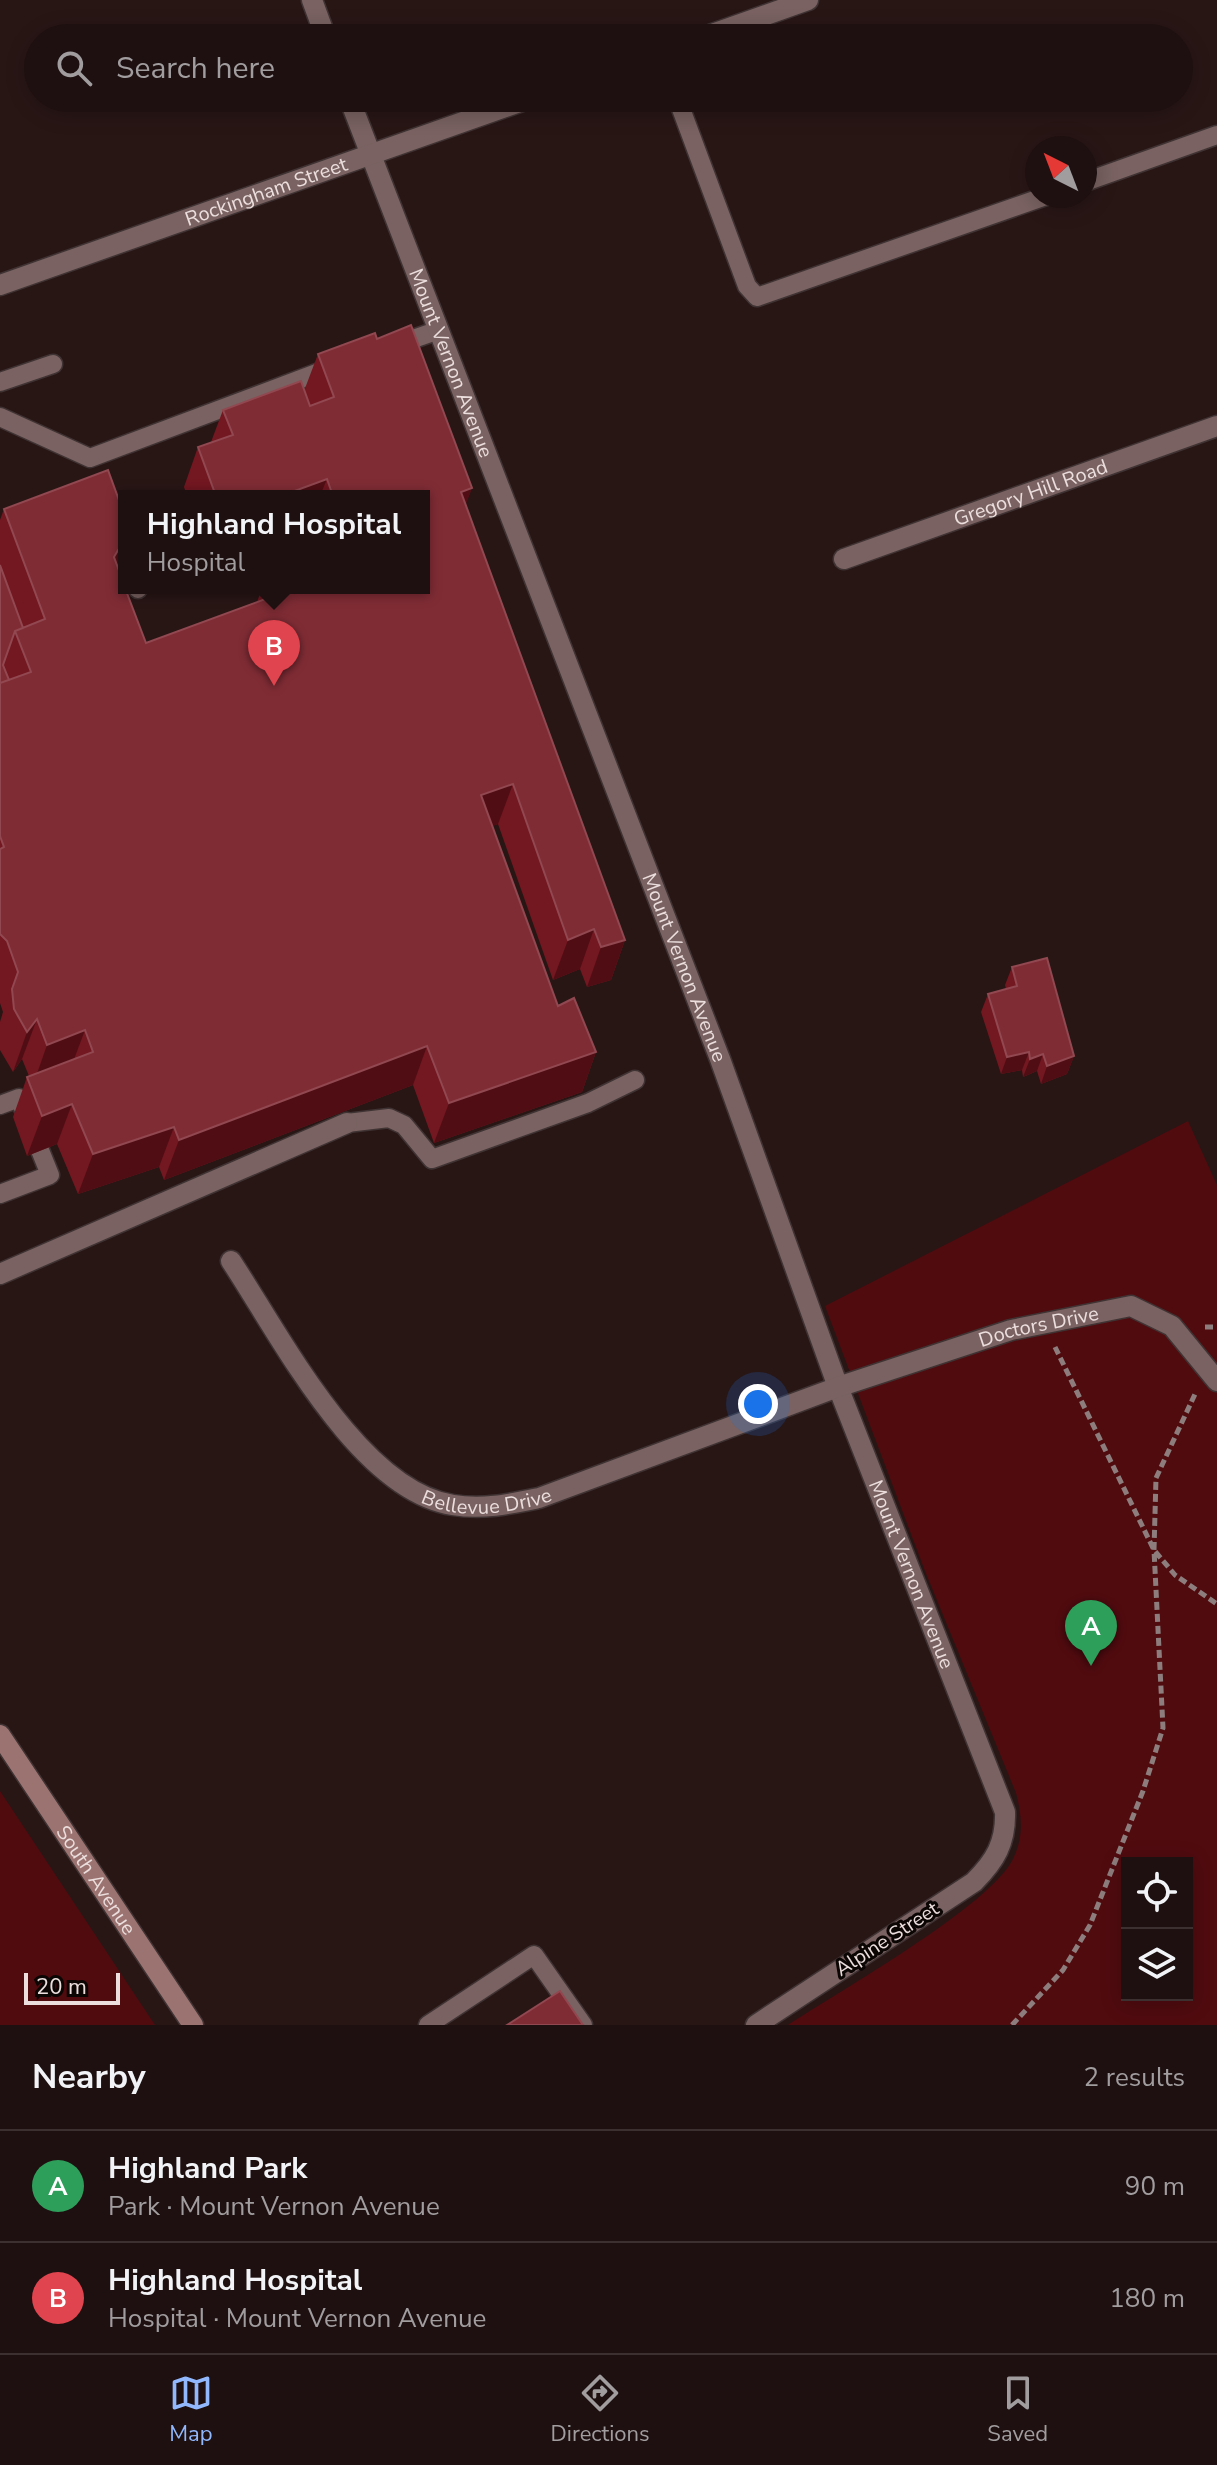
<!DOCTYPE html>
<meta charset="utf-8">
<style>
:root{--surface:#1e1010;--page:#261919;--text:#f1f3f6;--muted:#a19d9f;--line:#3c3030;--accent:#91b8fd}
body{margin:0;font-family:"Nunito Sans",sans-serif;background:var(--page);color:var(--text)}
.controls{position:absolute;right:24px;bottom:24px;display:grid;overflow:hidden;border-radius:0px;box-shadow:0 4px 20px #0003}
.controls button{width:72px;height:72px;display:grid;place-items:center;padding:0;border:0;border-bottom:2px solid var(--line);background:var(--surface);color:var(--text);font:40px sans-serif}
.compass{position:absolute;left:1025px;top:136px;width:72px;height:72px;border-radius:50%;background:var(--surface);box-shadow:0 4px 20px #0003;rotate:318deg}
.scale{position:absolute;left:24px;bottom:20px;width:96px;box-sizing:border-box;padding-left:8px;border:4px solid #ebdedd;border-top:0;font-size:22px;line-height:28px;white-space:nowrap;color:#ebdedd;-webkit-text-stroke:6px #0b0504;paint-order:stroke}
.you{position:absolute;left:758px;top:1404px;width:28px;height:28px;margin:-20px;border:6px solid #fff;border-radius:50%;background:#1a73e8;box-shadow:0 0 0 12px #1a73e833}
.badge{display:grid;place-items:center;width:52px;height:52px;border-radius:50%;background:var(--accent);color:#fff;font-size:26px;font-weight:700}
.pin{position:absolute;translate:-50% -66px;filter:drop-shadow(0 2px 4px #0008)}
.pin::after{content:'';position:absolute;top:42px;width:28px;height:24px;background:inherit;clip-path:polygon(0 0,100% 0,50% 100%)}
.popup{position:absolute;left:118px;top:490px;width:312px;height:104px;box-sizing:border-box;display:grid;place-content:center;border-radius:0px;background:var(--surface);filter:drop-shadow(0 2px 6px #0005);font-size:26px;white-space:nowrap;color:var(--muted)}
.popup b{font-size:30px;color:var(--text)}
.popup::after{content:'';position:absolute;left:50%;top:100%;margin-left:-16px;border:16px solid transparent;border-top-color:var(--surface)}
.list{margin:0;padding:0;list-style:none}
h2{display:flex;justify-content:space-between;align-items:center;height:104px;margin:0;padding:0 32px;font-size:34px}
h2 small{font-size:26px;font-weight:400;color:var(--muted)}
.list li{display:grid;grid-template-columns:52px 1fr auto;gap:24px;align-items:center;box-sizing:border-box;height:112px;padding:0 32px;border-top:2px solid var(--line)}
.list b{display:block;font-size:30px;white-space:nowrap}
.list p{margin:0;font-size:26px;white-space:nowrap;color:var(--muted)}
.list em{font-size:26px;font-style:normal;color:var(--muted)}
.icon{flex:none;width:44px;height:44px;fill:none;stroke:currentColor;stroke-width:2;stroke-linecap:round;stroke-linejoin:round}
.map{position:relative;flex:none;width:1217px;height:2025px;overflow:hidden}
.search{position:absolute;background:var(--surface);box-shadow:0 4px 20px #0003;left:24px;right:24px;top:24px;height:88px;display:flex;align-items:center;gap:20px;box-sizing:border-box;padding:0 28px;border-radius:44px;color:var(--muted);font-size:30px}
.sheet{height:328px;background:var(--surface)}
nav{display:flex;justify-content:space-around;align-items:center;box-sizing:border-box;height:112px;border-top:2px solid var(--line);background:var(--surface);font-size:22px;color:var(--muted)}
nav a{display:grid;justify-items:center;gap:4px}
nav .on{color:var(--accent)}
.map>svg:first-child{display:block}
.green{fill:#500b0f;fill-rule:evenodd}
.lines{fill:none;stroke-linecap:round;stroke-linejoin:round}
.service-casing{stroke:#403333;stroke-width:21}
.minor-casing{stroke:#403333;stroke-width:23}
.secondary-casing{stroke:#403333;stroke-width:23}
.path{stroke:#8d7e7d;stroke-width:5;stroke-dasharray:8 4;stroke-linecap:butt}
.service{stroke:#796261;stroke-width:18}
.minor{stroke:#796261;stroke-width:20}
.secondary{stroke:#9b7472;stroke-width:20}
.wall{fill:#731721}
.shaded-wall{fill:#500e14}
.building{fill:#802c35;stroke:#914850;stroke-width:2}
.labels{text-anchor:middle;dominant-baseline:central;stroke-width:6;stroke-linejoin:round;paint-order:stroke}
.street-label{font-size:20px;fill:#ebdedd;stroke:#0b0504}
</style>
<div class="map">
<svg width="1217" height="2025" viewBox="0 0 1217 2025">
<rect width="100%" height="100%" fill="#281615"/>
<path class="green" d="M1188,1121L1217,1185V2025H788C838,1992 990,1906 1013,1859C1024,1837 1022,1816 1016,1793L925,1571L825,1306ZM1127,1863H1187V1995H1127Z
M0,1791L155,2025H0Z"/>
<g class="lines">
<g class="service-casing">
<path id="service" d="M677,98L747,286L757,297L1046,196
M1085,182L1217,135
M396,345L439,330
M0,382L53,364
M0,417L90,458L330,368
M137,588L138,589
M0,1105L19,1098L50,1175L0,1194
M347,1123L389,1118L404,1125L432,1159L588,1103L635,1080
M428,2025L534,1955L583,2025"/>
</g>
<g class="minor-casing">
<g id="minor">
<path d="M312,0L326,38"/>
<path d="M701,38L808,0"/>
<path id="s1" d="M349,98L720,1059L838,1387L1005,1812C1006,1843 995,1861 974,1882L756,2025"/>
<path id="s2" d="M0,285L531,98"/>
<path id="s3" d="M844,559L1217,426"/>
<path id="s4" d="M231,1261C280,1335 359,1491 453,1505C483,1510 510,1504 539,1498L838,1387L1011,1330L1131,1306L1172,1326L1217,1381"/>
<path d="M0,1274L347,1123"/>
</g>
</g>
<g class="secondary-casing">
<g id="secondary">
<path id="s5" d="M0,1735L193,2025"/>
</g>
</g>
<path class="path" d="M1205,1327H1217
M1055,1347L1154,1550L1175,1575L1217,1604
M1012,2025L1063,1970L1090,1925L1143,1791L1163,1728L1154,1550L1156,1478L1196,1392"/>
<use href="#service" class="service"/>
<use href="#minor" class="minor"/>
<use href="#secondary" class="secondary"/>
</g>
<path class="wall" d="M377,339L472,488L465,505L625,940L611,980L587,987L580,969L553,980L498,824L492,826L558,1006L596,1052L582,1092L434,1143L413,1085L164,1180L159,1167L78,1194L57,1144L27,1156L13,1117L27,1077L29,1076L22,1059L13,1072L0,1050V1022L3,1012L0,1003V520L4,509L117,565L146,643L257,602L262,588H424V496H187L184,487L198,447L211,442L223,410L304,391L318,354Z
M1012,967L1074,1056L1067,1074L1041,1084L1037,1071L1023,1077L1022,1070L1001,1074L981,1012L988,994L1006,989L1005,985Z"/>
<path class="shaded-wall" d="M327,479L320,496H281Z
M472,488L457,528L461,492Z
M124,540V546L115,570L114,557Z
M513,784L498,824L467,835L481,795Z
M594,929L580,969L553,980L568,940Z
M625,940L611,980L587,987L601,947Z
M37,1019L22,1059L13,1072L27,1032Z
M85,1030L70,1070L33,1085L47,1045Z
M427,1046L413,1085L164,1180L179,1140Z
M596,1052L582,1092L434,1143L449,1103Z
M1029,1052L1022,1070L1001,1074L1007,1057Z
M1043,1054L1037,1071L1023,1077L1030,1059Z
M1074,1056L1067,1074L1041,1084L1047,1066Z
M72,1104L57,1144L27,1156L42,1116Z
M174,1127L159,1167L78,1194L93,1154Z"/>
<path class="building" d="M411,325L472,488L461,492L625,940L601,947L594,929L568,940L513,784L481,795L558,1006L574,998L596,1052L449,1103L427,1046L179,1140L174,1127L93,1154L72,1104L42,1116L27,1077L93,1052L85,1030L47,1045L37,1019L27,1032L14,1009L12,989L18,972L7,941L0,934V849L4,847L0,836V683L31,672L15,631L45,619L4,509L108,470L124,514V540L114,557L124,584V588H125L146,643L271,597L268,588H424V496H333L327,479L281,496H216L198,447L233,435L223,410L301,381L310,406L334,397L318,354L375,333L377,339Z
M0,565L23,628L15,631L3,665L9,680L0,683Z
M1047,958L1074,1056L1047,1066L1043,1054L1030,1059L1029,1052L1007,1057L988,994L1017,986L1012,967Z
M560,1991L583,2025H507Z"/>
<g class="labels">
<g class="street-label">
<text stroke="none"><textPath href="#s2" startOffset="282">Rockingham Street</textPath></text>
<text stroke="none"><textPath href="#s1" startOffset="284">Mount Vernon Avenue</textPath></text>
<text stroke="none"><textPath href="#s3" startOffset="198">Gregory Hill Road</textPath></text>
<text stroke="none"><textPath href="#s1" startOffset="932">Mount Vernon Avenue</textPath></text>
<text stroke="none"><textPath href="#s4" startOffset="954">Doctors Drive</textPath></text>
<text stroke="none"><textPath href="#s4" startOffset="372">Bellevue Drive</textPath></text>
<text stroke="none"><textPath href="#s1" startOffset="1580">Mount Vernon Avenue</textPath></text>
<text stroke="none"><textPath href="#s5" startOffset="174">South Avenue</textPath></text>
<text transform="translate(887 1939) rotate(-33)">Alpine Street</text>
</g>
</g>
</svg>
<div class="controls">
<button><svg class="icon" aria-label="locate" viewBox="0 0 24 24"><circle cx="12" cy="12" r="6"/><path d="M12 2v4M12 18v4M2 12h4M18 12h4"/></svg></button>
<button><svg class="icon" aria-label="layers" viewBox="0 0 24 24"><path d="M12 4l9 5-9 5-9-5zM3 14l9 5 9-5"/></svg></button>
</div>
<svg class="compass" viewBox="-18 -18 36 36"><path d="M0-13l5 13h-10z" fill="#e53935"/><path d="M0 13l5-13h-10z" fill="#a19d9f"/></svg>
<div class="scale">20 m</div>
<div class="you"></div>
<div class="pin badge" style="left:1091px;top:1666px;background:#2e9e5b">A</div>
<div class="pin badge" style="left:274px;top:686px;background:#e0444e">B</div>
<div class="popup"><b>Highland Hospital</b>Hospital</div>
<div class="search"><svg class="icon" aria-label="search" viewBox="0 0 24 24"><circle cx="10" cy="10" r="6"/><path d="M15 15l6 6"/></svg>Search here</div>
</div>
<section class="sheet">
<h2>Nearby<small>2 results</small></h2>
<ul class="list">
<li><span class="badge" style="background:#2e9e5b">A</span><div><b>Highland Park</b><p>Park · Mount Vernon Avenue</p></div><em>90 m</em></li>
<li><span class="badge" style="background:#e0444e">B</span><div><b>Highland Hospital</b><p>Hospital · Mount Vernon Avenue</p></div><em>180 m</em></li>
</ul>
</section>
<nav>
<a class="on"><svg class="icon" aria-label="map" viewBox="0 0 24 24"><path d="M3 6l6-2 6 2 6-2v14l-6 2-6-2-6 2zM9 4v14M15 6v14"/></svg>Map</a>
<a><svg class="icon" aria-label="directions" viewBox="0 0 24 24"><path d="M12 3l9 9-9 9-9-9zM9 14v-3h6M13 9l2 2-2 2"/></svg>Directions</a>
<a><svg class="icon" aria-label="saved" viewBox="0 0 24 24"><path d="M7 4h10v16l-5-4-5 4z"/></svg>Saved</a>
</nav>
